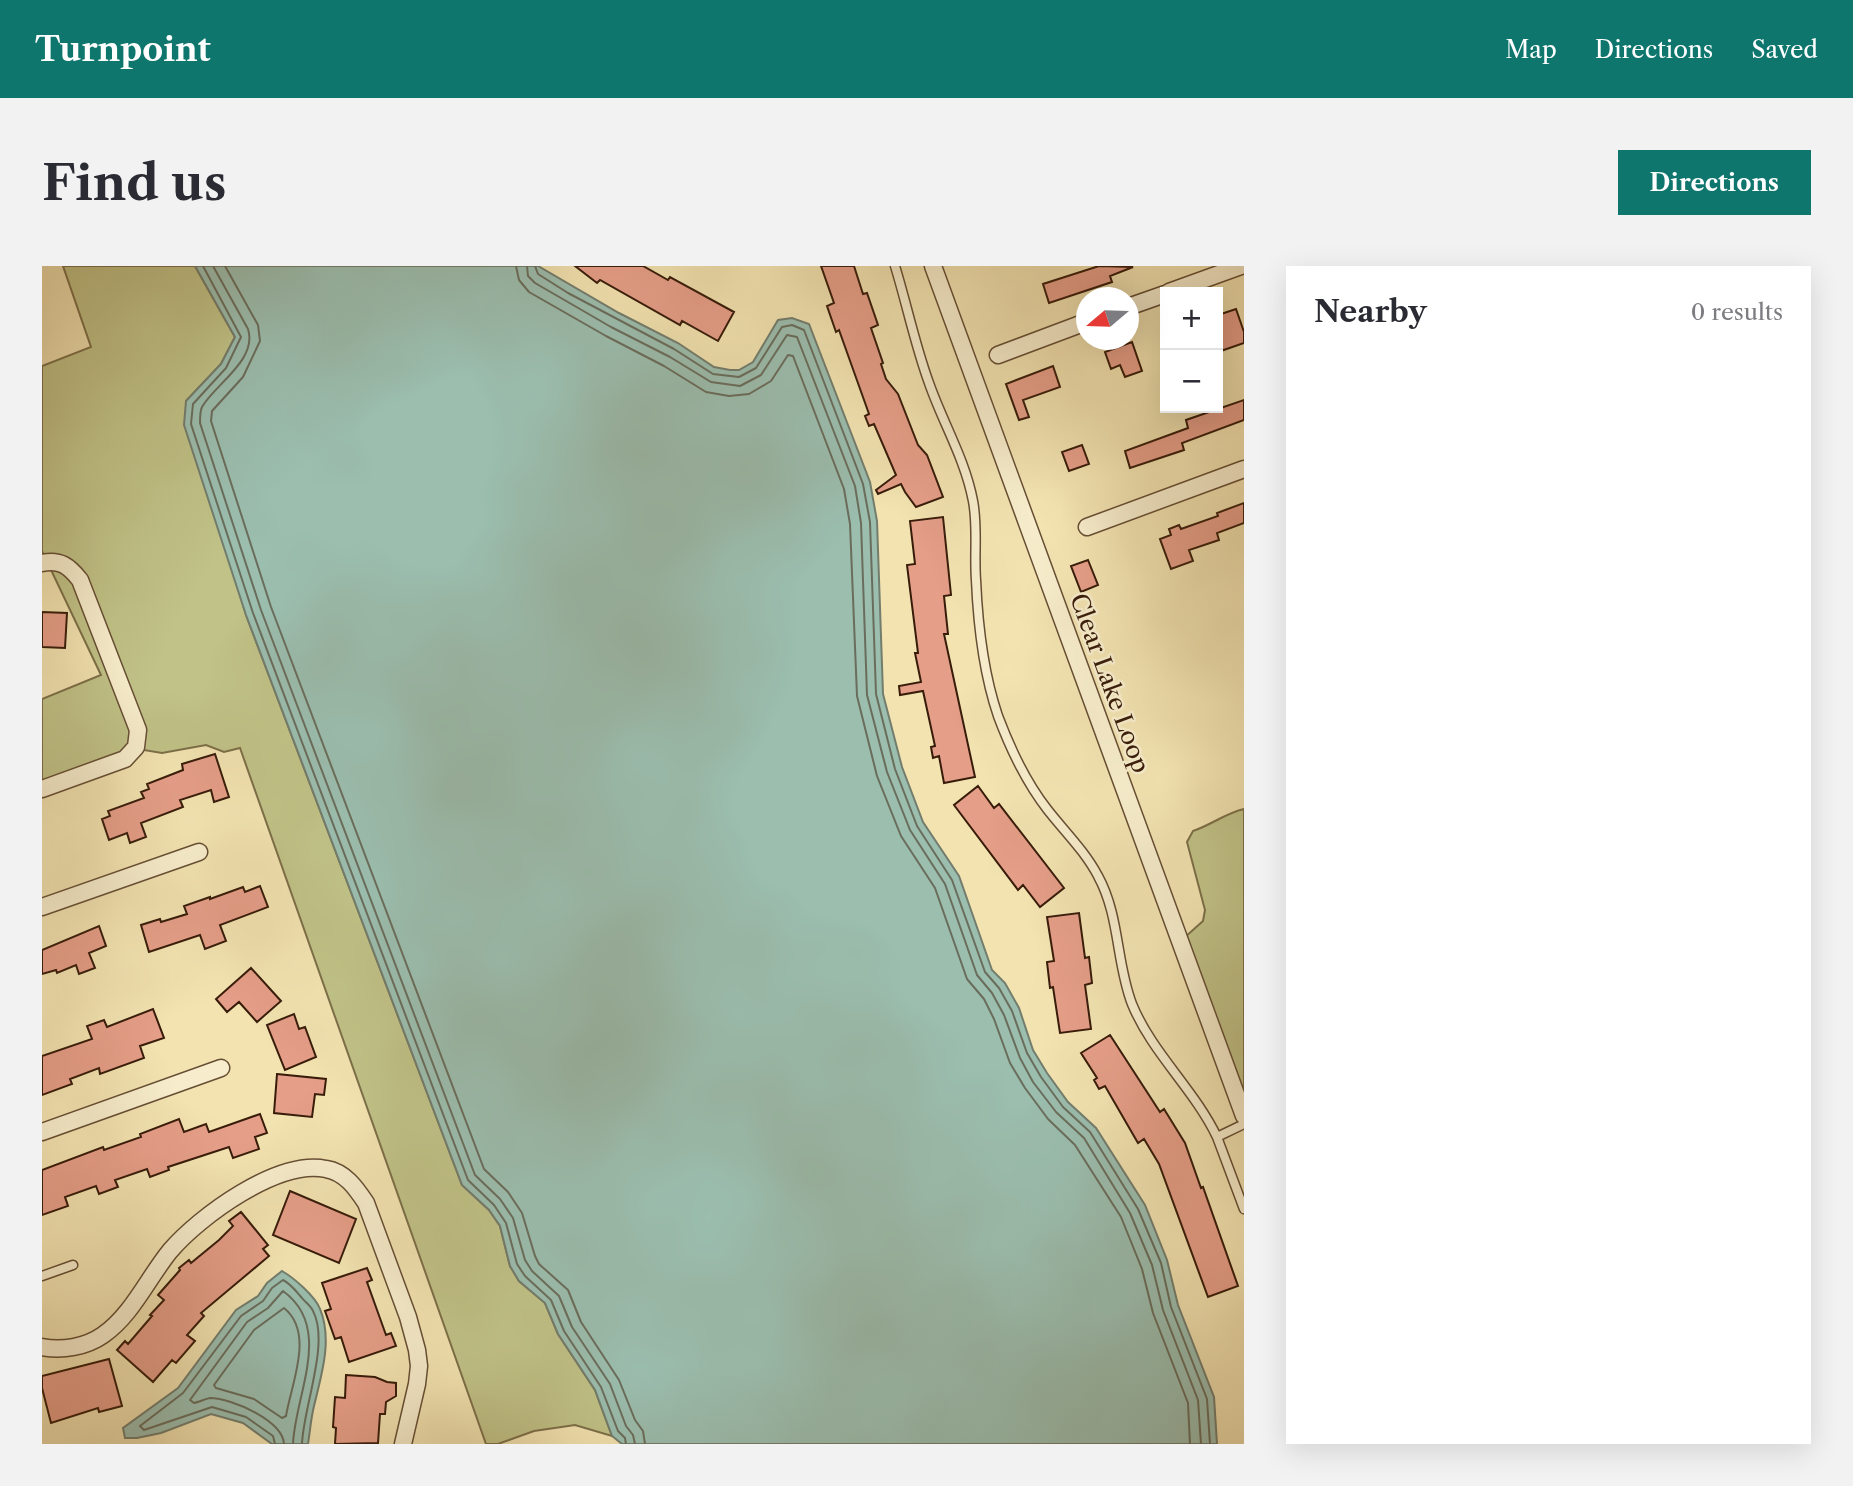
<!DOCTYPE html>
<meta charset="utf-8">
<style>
:root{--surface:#fff;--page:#f2f2f3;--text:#2b2b33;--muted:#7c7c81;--line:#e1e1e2;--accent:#0f766e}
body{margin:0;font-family:"Libre Caslon Text",serif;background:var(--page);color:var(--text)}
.controls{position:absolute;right:21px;top:21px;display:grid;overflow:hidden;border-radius:0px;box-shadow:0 7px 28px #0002}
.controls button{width:63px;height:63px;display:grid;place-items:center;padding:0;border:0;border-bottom:2px solid var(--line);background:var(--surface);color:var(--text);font:35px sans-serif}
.compass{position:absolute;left:1034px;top:21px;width:63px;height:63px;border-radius:50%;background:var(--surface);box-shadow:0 7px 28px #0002;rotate:251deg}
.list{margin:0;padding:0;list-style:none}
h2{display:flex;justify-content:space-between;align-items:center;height:91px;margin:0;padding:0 28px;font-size:30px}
h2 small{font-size:23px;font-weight:400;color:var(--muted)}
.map{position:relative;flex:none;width:1202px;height:1178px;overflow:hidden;border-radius:0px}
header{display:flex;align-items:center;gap:42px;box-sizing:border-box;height:98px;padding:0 35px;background:var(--accent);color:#fff}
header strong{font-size:33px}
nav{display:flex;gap:38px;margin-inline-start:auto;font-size:24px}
.intro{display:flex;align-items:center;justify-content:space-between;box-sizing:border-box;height:168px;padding:0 42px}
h1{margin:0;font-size:49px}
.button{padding:18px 32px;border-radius:0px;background:var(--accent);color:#fff;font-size:24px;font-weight:700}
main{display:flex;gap:42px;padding:0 42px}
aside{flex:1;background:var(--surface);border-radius:0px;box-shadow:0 7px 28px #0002}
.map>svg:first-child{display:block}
.green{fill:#c0c287;stroke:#7c6f48;stroke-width:2}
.water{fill:#9bbeaf;stroke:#737d6d;stroke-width:2}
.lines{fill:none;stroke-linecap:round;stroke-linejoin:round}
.shore{stroke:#6a6d5c;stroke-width:2}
.building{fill:#e59e88;stroke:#381c0a;stroke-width:2}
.lane-casing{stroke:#664e34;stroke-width:11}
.street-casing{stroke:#664e34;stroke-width:19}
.lane{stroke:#f7edcc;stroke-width:8}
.street{stroke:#f7edcc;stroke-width:16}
.labels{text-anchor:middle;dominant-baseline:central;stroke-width:5;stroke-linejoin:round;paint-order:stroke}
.street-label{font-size:24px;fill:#381c0a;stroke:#f7edcc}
</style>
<header>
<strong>Turnpoint</strong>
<nav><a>Map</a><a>Directions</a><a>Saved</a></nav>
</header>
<div class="intro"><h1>Find us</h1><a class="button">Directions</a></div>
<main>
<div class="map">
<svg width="1202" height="1178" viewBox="0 0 1202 1178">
<rect width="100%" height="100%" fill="#f2e3b1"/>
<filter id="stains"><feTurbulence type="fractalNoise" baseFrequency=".00286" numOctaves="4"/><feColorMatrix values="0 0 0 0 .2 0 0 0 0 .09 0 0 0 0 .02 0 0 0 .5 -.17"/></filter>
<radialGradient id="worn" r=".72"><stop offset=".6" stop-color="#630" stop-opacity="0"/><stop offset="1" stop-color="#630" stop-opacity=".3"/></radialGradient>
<path class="green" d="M21,0H153L193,71L179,98L144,135L181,273L204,349L420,919L447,944L458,960L468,1000L477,1015L503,1037L516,1068L553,1124L570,1170L533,1159L492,1165L456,1178H444L198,482L182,486L164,479L120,487L96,483L0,517V433L59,409L0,285V100L49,81Z
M1202,543V822L1200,823L1142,672L1161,655L1163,644L1145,576L1151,565C1169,559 1184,547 1202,543Z"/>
<path class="water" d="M153,0H496L577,47L636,77L672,101L688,104H697L711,96L736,54L750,52L767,58L828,216L835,255L841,428L860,501L881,556L917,610L950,704L963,717L977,742L991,784L1005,807L1026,836L1054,862L1103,939L1125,994L1136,1039L1172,1131L1175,1178H580L570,1170L553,1124L516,1068L503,1037L477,1015L468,1000L458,960L447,944L420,919L204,349L142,159L144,135L179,98L193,71Z
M240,1005C252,1012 273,1030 278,1043C291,1074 279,1110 272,1140C269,1152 268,1165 266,1178H230L201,1157L169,1148L119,1167L95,1172H83L81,1162L136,1122L194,1044L216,1030L225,1017Z"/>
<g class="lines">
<path class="shore" d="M161,0L199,71L184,102L151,138L149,158L211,347L426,914L452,939L464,957L475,998L483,1010L509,1034L522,1065L559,1121L576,1165L583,1172L584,1178
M171,0L206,63C216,94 172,119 160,141C158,145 158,152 158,157L219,344L433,909L458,933L471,952L483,994L490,1005L517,1030L530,1061L568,1118L584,1160L591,1169L593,1178
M183,0L216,59L218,75L201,111L170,145L169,155L229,341L442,903L466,926L480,947L493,990L497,998L526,1024L539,1056L577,1114L593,1154L601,1165L603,1178
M474,0L477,14L487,26L564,70L622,100L664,126L687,130L707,128L729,115L746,89L751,90L802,223L808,258L815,430L835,510L859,570L893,622L925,713L942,733L952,753L968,797L983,822L1006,853L1033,879L1079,951L1100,1003L1111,1047L1146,1137L1148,1178
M485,0L486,10L493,17L569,61L628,91L669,116L698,120L719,109L745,69L755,71L813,220L819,257L825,429L845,506L868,564L903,618L935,709L950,727L962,749L978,792L991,816L1014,846L1042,872L1088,947L1110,999L1121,1044L1156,1134L1159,1178
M493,0L496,8L526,27L632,83L671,108L697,111L714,102L740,61L750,59L762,64L821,218L828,256L834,428L853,503L875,560L910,614L943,706L957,722L970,745L985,787L999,811L1021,841L1048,866L1096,943L1119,997L1129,1041L1165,1133L1168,1178
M242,1042C273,1067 249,1118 244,1150L240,1152L212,1133L174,1122L172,1119L212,1064Z
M233,1178L231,1170L204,1151L170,1141L102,1164L98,1160L141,1127L199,1050L221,1035L230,1022L241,1014C249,1018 254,1025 260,1032C263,1036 269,1040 271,1045C288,1077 261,1142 260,1178
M242,1178C241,1155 190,1132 168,1132C163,1133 157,1136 152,1137L148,1134L205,1056L226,1042L241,1025C292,1062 253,1128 251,1178"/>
</g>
<path class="building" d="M533,0H601L626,14L628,11L692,46L676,75L640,55L638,59L558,14L555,17Z
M779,0H812L821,28L825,27L836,59L829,62L841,97L839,98L844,113L856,128L876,179L885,189L901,231L874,241L863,226L859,218L836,228L834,224L854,209L832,158L827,160L823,150L827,148L797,64L794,66L785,40L792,37Z
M1057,0L1091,1L1068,10L1070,16L1007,37L1001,18Z
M1194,43L1202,66V77L1176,86V49Z
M1090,76L1100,105L1083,111L1078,99L1069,103L1063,86Z
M1011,100L1018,121L981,134L987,151L977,154L964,118Z
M1202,134V154L1140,177L1142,184L1088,202L1083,185L1146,162L1144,154Z
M1040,179L1047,198L1027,205L1020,186Z
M1202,237V257L1175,267L1177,274L1147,284L1151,295L1129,303L1118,273L1129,269L1127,263L1137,259L1139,263L1176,250L1175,247Z
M901,251L909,329L902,330L906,368H902L933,511L902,517L897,490L891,492L889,481L893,480L881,425L858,429L857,420L879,416L873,387H876L865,299L873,298L868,255Z
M1046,294L1056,319L1039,326L1029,300Z
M0,346L25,347L23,382L0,381Z
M173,488L187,531L172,536L169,524L138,534L141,541L99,557L104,571L88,577L85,567L67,574L60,553L68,550L66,545L102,532L99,526L107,523L105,518L141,504L140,498Z
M936,520L952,542L957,538L1022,622L998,641L981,619L976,624L912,539Z
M218,620L226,641L178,659L184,675L163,683L158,669L107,686L99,659L118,653L119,656L145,648L142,640L168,631V633L201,621L203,626Z
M1037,647L1043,692L1047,691L1050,717L1043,719L1049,763L1018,767L1011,721L1008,722L1005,696L1012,695L1005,651Z
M57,660L64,680L47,687L53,702L37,708L34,699L15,707L14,704L0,708V684Z
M209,702L239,735L215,756L197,736L185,746L174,733Z
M111,743L122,772L98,780L102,792L58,808L57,802L28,813L30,818L0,829V790L50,773L45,760L62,754L65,761Z
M252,748L257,763L263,761L274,791L243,804L225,759Z
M1068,769L1118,846L1122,843L1143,877L1159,922L1161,921L1196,1020L1166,1031L1117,898L1102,873L1096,877L1063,820L1057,823L1052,814L1055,812L1039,787Z
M235,808L284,813L282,829L273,828L270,851L232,847Z
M218,848L225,867L213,871L217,883L191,892L187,881L126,901L127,904L108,911L105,903L73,914L76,921L57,928L54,920L23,931L26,940L0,949V904L61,881L62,884L99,871L98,868L137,853L142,866L164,858L167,866Z
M248,925L314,953L297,997L231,969Z
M199,946L226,979L221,983L227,990L159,1047L162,1050L145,1069L153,1075L134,1097L130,1094L111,1116L75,1084L83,1075L86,1078L110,1050L108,1049L122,1034L116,1029L138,1004L137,1002L147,994L149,997L177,974L191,960L187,955Z
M325,1002L330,1014L325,1016L344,1069L349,1067L354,1080L307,1096L299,1071L293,1073L283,1045L289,1043L280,1017Z
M67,1093L80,1140L57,1146L56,1142L9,1157L0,1122V1110Z
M304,1109L333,1111L345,1116L354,1117V1130L344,1136L343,1148H338L336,1177L293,1178L294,1162L291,1161L293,1131L303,1132Z"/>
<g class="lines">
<g class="lane-casing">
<path id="lane" d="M853,0C865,39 873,79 887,117C901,157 923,193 931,235C936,261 932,288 934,314C936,360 941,406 956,450C968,482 984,516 1005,543C1022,565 1043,585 1056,610C1078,650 1074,697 1090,738C1110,787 1152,823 1175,871
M1202,858L1175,871L1202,943
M0,1010L31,999"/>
</g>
<g class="street-casing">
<path id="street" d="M891,0L1202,850
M1127,26L1199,0
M1086,41L1123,28
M956,89L1044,56
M1045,261L1202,203
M0,297C18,293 27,300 38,314L96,464L94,481L83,493L0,523
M0,641L157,586
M0,866L179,802
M0,1081C20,1085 44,1081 61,1069C90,1049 106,1012 128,985C158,950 236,893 284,903C303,906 314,922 324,937L366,1051L375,1084L377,1100L375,1118L361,1178"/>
</g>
<use href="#lane" class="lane"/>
<use href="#street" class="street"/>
</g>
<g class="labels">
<g class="street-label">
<text transform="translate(1068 417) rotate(70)">Clear Lake Loop</text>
</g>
</g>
<rect width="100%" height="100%" filter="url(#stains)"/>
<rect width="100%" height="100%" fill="url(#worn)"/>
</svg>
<div class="controls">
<button>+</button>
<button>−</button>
</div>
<svg class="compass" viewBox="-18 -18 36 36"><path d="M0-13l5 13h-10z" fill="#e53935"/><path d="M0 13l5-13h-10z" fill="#7c7c81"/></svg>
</div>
<aside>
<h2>Nearby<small>0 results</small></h2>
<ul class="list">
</ul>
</aside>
</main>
